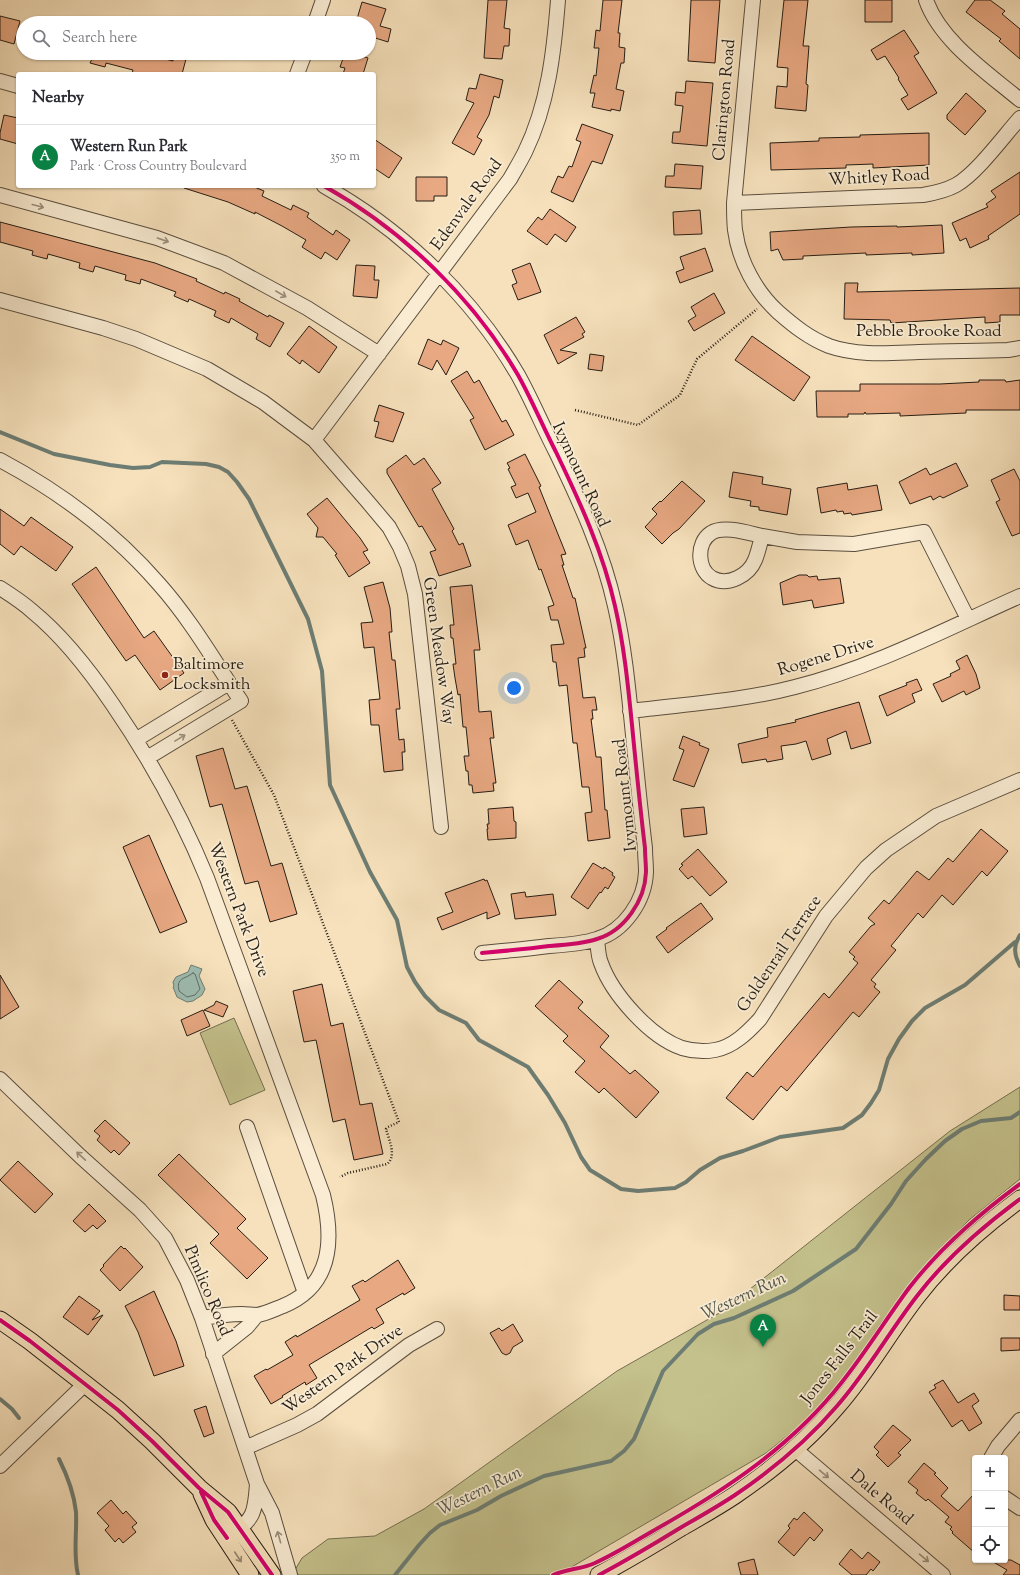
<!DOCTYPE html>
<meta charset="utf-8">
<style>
:root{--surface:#fff;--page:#f2f2f3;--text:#2b2b33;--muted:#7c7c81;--line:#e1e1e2;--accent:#0b8043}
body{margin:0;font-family:"Sorts Mill Goudy",serif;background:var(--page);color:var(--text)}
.controls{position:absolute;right:12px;bottom:12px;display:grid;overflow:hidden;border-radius:4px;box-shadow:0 1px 3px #0004}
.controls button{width:36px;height:36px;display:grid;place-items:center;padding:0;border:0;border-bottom:1px solid var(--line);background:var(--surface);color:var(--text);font:20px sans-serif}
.you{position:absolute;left:514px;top:688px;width:14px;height:14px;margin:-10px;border:3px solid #fff;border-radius:50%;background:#1a73e8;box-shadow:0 0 0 6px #1a73e833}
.badge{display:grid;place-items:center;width:26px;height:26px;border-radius:50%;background:var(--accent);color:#fff;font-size:13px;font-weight:700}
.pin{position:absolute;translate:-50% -33px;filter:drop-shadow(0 1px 2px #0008)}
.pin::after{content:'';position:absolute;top:21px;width:14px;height:12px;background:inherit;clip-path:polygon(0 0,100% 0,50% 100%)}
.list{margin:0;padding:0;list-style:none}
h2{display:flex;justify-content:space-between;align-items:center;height:52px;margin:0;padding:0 16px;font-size:17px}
h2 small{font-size:13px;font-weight:400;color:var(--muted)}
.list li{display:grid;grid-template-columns:26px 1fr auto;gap:12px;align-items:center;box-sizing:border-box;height:64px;padding:0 16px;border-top:1px solid var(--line)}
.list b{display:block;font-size:15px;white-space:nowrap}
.list p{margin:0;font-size:13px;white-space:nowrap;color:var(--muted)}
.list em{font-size:13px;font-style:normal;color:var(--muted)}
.icon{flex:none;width:22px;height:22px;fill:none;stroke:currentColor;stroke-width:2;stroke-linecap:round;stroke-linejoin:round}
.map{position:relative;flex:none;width:1020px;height:1575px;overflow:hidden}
.search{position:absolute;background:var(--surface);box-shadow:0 1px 3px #0004;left:16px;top:16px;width:360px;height:44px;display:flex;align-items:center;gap:10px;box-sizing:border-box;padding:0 14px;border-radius:22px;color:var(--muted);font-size:15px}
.panel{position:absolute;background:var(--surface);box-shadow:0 1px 3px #0004;left:16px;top:72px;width:360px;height:116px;border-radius:4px}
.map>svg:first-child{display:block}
.green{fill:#c4c18c;stroke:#756f50}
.water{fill:#9dbdb2;stroke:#6d7d73}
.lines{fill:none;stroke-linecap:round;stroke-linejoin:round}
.shore{stroke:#626d63;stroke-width:1}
.stream{stroke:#6d7d73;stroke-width:4}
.building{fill:#e7a882;stroke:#261d14}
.minor-casing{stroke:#5a4e3e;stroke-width:16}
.major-casing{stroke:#261d14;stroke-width:19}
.path{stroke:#261d14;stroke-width:2.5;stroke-dasharray:1 2;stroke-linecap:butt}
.minor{stroke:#f9ecd3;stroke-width:14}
.major{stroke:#f6e1bc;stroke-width:17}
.cycleway-casing{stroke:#f9ecd3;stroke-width:6}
.cycleway{stroke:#d6006c;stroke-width:4}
.oneway{stroke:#9a8f7d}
.oneway2{stroke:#988970}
.poi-dot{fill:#8f2418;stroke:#f9ecd3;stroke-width:1.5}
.labels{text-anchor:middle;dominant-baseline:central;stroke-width:3.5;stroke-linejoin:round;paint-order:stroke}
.street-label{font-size:17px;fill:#261d14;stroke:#f9ecd3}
.poi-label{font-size:17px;fill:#261d14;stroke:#f9ecd3;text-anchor:start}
.water-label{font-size:18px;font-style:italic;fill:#50554b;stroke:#f9ecd3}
</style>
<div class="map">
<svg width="1020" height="1575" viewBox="0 0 1020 1575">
<rect width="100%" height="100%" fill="#f6e1bc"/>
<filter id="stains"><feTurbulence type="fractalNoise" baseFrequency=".005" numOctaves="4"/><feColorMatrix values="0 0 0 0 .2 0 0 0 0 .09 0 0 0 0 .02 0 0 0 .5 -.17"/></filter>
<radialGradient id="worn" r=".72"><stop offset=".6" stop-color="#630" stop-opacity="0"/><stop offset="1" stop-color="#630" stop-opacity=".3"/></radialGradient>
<path class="green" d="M234,1018L265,1090L230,1105L200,1033Z
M1020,1087V1179L969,1220L919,1272L881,1323L844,1379L801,1425L766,1453L558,1575H292L302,1558L328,1539L375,1536L424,1509L617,1371L721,1312L950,1131Z"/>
<path class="water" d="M191,965L202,969L199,976L205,989L202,995L193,1001L187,1002L177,997L173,987L174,986L173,982L176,977L188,972Z"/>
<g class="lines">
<path class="shore" d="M193,973L195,974L200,989L195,995L187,997L179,991C176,977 184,980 193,973Z"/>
<path class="stream" d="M0,432L54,454L110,465L133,468L150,467L162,462L206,464L219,467L228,472L237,482L249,499L308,619L322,671L330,785L370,872L397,920L407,967L415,982L425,996L439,1010L466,1023L479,1040L528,1067L548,1095L565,1123L581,1157L590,1170L621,1189L638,1191L675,1188L686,1182L700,1170L720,1158L743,1151L780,1137L843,1128L862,1115L871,1103L879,1090L888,1059L899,1039L912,1021L925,1008L965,985L1015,942
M1020,935C1013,946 1014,955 1020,966
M0,1399L12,1409L19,1418
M59,1459C68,1477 74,1493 76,1512C77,1534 73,1554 78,1575
M395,1575L419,1545L430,1533L440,1525L477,1510L501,1496L544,1476L611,1461L624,1451L634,1439L663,1371L698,1334L714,1324L734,1318L793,1291L856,1249L891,1204L906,1181L926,1159L945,1141L962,1129L981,1121L1011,1118L1020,1112"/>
</g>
<path class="building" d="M488,0H507L504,28L510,29L509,46H504L502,59L484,58Z
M603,0H622L618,33H620L619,47L625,48L624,63H621L616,89L624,91L620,111L611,109V111L592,107L595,93H590L594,75L596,76L599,48H594L596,30L600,31Z
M691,0H720L715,63L688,61Z
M784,0H808L803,46H809L806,84L808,85L806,111L775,108L777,86L787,87L788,68L777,67Z
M865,0H892V22H865Z
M975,0H990L1005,11L1002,14L1020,29V59L999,41L1001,39L966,12Z
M362,2L386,9L380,26L391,29L388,42L369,36V23H362V21L357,19Z
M0,16L20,21L14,44L0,40Z
M904,30L919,53L914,56L937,93L908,110L901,99L908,95L898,79L899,78L885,56L877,60L871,50Z
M81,53H142L173,61L174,55L186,59L182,74H132L133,70L106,63L105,67L90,63L92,59L81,57Z
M345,53H354L368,58L363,74H343L345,68L340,67Z
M480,74L503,80L499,98L494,96L489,115L477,137L482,140L474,155L452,143L474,103L466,100L469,88L476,89Z
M686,81L713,83L707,146L672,143L673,132H680L683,106L675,105L676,92L685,93Z
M966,93L986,111L965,135L947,119V115Z
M4,115L18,118V144L0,139V133Z
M582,124L613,135L602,164L592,161L573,202L551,192L558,176L563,178L569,166L572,167L581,142L576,140Z
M929,133V165L873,168V164L846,165V168L771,170L770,143L819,141V138L860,137V135Z
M374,139L402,158L389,178L374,168Z
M675,164L703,166L701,189L665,187L666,176H674Z
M1020,172V214L988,236L989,239L970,248L966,238L960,241L952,223L988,207L986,204L996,197L991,191Z
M416,177H447V196H434V201H416Z
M185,186H252L264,191L262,196L291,210L293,205L309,213L307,217L333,235L336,230L350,240L337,260L325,252L321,259L302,247L306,240L282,226L255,212V214L228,202L184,188Z
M550,209L576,227L566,242L555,234L547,245L527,231L538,217L542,220Z
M700,210L702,234L674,235L673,212Z
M0,222L155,263L197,279L196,281L224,294L225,292L240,299L239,301L268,317L269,315L284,323L270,347L256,339L258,334L231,318L229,323L214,316L216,311L189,299L188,302L174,296L176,292L141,279L140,284L125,280L126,275L95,266L93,272L79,268L80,263L48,254L47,259L32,255L33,251L0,242Z
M942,225L944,253L912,255V253L866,255V253L803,256V259L783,260L778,249L771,251L770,232L851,227L897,226V227Z
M705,248L713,271L680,283L676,272L684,269L680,257Z
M530,263L541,292L518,300L512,285L517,283L512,270Z
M356,265L375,266L374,280H379L377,298L353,296Z
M845,283H858L857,292L1020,288V315H1000V322L985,323V317L891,323L890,320L844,319Z
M714,293L725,313L694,331L688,321L696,316L691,307Z
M576,317L585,332L582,334L584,337L560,350L577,353L558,364L544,335Z
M309,326L337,347L319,373L302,360L300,364L287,354Z
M752,336L810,377L794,401L735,360Z
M428,339L441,345L443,340L459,348L446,375L437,360L432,370L418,364Z
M590,354L604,356L602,371L588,369Z
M467,371L474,383L479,380L502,422L506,420L514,435L485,450L470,420L474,418L451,381Z
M979,380H1005L1006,382L1020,380V410H966V413L900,416V413L866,414L865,412L864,414H848V417H817L816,391H860V384H940L979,382Z
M379,405L404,413L393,442L375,437L379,422L374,421Z
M525,454L541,486L539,487L566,554L561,555L564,565H562L573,598H575L586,648H584L585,657L578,658L583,698L595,697L597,710H592L593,719H591L596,757H601L605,810H607L610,838L588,841L585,813L592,812L589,787H582L577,743H573L567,685L559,686L556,662H553L551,645L564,644L558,620H551L548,607L554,605L541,569L539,570L528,540L516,545L508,525L536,512L528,493L516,498L511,487L516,485L508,469L510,468L507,463Z
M406,455L414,465L424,458L441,483L432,489L454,529L452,531L459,545L463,543L471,566L439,576L430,552L436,550L422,526L419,527L387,473V469Z
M956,463L968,486L943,498L940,496L933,500L931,496L910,504L899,482L926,468L930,475Z
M1014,469L1020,481V533L1012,536L996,502L1000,500L991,480Z
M733,472L763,477L762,484L791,489L787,515L759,510V507L750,506L751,501L729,497Z
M682,481L705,501L679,529L673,533L662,544L645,527L657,514L652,509L660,501L661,502Z
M847,483L848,490L877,485L882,510L852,515L851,513L844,514L843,511L837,512L836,510L821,513L817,488Z
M327,498L360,538L368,550L363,552L370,563L349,577L335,555L337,554L323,537H316L318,528L307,514Z
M0,509L24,526L31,517L73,547L56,571L21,546L14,555L0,544Z
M96,567L144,638L154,631L184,673L160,690L135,655L126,661L72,584Z
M799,575H807L809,577L817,576L818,580L840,578L844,603L814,608L812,600L783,605L780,583Z
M383,582L390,608L392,632H389L392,660H395L400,709H396L399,740L404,739L405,752H402L403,770L384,772L379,725H371L369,700L380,699L374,647L364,648L361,623L373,622L364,587Z
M472,585L480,650H474L479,712L491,711L494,738H490L496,783H493L494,791L473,793L472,785H469L468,771H466L464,756H469L466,727H463L460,694L458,695L455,678L453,664H456L453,638H451L450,625H454L450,587Z
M967,655L976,674L980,688L966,695L964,691L942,702L933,684L951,676L950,674L960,669L956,661Z
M917,679L922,690L912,694L915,702L887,716L879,696L907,685L906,683Z
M859,702L871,743L851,749L846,731L827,739L831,754L812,760L806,741L796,744L781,746L783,759L767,762L766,759L742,763L738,744L768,737L767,728L796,722L795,720Z
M683,736L700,743L699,745L709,749L694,787L673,780L684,750L679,748Z
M223,748L235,789L247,786L271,866L282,863L297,914L270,922L258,881L245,884L222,804L210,807L196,756Z
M513,807L514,821L516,822V838L488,840L487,829H488L487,824H489L488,809Z
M704,807L707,834L684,837L681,809Z
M981,829L1008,851L987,876L982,871L953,905L942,895L923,918L918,913L891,946L896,950L871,980L876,984L874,987L880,992L859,1017L853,1012L787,1091L781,1086L753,1120L726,1098L747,1072L753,1077L824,993L829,998L858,963L853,959L855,957L849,952L871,926L875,924L868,918L884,900L889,904L917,871L929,880L948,858L953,862Z
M149,835L187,922L160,933L123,847Z
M698,849L727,882L710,896L692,876L688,879L679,869L683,865L681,864Z
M593,863L603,869L604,867L613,873L612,875L615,877L608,889L605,887L601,893L600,892L588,909L571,897Z
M484,879L485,881L487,880L500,914L487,919V912L442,930L437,918L453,912L445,893Z
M525,892L526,897L553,894L556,915L515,919L511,894Z
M701,903L713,919L668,953L656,937L667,929L666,928Z
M0,975L19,1007L0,1019Z
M559,980L583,1002L578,1008L609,1036L600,1047L630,1074L635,1070L659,1092L636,1118L604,1088L599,1093L575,1072L585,1061L563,1041L568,1036L535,1006Z
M322,984L331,1026L343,1023L360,1105L372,1103L383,1154L354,1160L345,1119L333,1122L316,1040L304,1042L293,991Z
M216,1001L228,1006L223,1017L204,1010L214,1005Z
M203,1010L210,1026L187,1036L181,1020Z
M105,1120L130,1143L119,1155L114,1150L111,1153L97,1140L100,1136L94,1131Z
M179,1154L246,1219L237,1228L268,1258L247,1279L210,1243L219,1234L158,1175Z
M18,1161L53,1194L35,1213L0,1180Z
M89,1204L106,1221L97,1229L93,1225L85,1232L73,1221Z
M121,1246L124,1249L125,1248L143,1267L120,1291L100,1270L104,1266L103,1265Z
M398,1260L415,1288L404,1295L403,1293L376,1309L384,1323L374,1329L372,1327L309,1365L317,1378L306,1385L305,1382L282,1396L283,1397L271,1404L254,1376L266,1369L267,1370L293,1355L285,1342L296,1335L297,1337L360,1300L352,1286L363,1280L365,1282Z
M154,1291L176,1341L184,1366L154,1376L138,1332L125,1306Z
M1004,1295L1020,1296V1310H1004Z
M79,1296L100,1311L92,1320L103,1315L88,1335L63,1317Z
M513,1324L523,1341L513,1347L510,1353L506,1355L502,1353L490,1333L499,1328L502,1331Z
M1001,1338H1020V1350L1001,1351Z
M943,1380L958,1403L974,1393L979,1401L972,1406L982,1423L969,1431L962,1420L952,1427L929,1392L936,1388L934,1385Z
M206,1406L214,1433L204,1437L194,1410Z
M893,1425L911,1440L898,1453L901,1455L888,1467L876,1455L879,1452L874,1447Z
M924,1463L936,1473L934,1474L948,1488L941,1496L958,1511L975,1493V1553L952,1533L953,1532L950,1529L952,1527L945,1522L949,1517L928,1499L926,1501L916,1493L918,1490L908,1482Z
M111,1500L123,1514L126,1511L137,1523L132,1527L136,1532L123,1543L119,1538L115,1542L105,1530L109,1526L97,1513Z
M804,1512L823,1530L814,1541L810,1537L794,1556L778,1542L790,1528L788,1526L794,1518L797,1520Z
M851,1549L862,1559L868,1552L880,1562L873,1571L871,1569L866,1575H852L839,1564Z
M754,1559L758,1575H741L738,1563Z
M990,1560H1011L1020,1565V1575H1003L1007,1570Z"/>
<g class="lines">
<g class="minor-casing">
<path id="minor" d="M753,0L734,203C734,212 734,221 735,230C739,261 756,292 778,312C794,326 809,338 829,346C857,356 890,353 919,352C949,351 978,351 1008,350L1020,348
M926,0C940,41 988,73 1020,100
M315,23L323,0
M297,74L305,53
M0,81L18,86
M324,186C403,230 473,298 518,375C532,400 543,427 556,452C580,502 603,552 615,606C624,645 628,685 632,725C636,766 640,807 645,848C645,856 646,864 646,872C645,901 624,931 597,939C582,944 565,945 549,946C527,949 504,951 482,953
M0,195L157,238L224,263L307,308L379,354
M734,203L923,195C935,193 945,191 956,185C977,173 1003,137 1020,118
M0,300L103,328L136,339L207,369L263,402L314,440L368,502L389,527L400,547L408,566L415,594L441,827
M314,440L510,179C515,170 520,162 525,152C548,105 554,52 558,0
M0,460C60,492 114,532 159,584C191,620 215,662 241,701L147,758
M762,536C748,533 724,525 711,533C696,543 697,569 712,578C728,587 749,575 755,560C758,553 760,544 762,536L797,542L854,544L924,532L968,619
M0,588C11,595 22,602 32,611C64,637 90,671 113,705C150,759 182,817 207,878L323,1195C334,1240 332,1286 283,1306C275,1309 265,1314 257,1315C252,1315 247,1314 242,1314C228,1314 215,1316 202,1318
M630,711C685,704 742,701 795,687C874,667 946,629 1020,596
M137,739L229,683
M597,939C598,947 598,956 601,963C612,994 650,1037 682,1048C692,1051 704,1052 715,1050C733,1047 748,1032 760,1019L826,916L866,868L886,850L936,816L1020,780
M0,1079L80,1156L140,1210L165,1238L187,1280L202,1318L257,1484L272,1513L290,1575
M247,1127L305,1293
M213,1354L247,1327L257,1315
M245,1448L297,1425L317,1414L409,1345L437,1329
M795,1449L943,1575
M991,1458L998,1446L1020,1420
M0,1466L85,1384
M1005,1498L1020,1508
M232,1534C255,1519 255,1510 257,1484"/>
</g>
<g class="major-casing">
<path id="major" d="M0,1320L30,1341L85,1384L118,1410L152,1441L199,1488L228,1512L272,1575
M202,1494L214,1520L250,1575
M599,1575C627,1560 654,1544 680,1528C699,1517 717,1507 735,1495C772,1470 808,1440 837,1406C867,1372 889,1332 917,1296C946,1258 982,1227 1020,1199"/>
</g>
<path class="path" d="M575,410L638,425L680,395L697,359L757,309
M232,720L274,795L399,1122L388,1127L386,1129C389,1140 397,1156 387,1164L348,1173L340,1177"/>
<use href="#minor" class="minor"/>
<use href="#major" class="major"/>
<g class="cycleway-casing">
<path id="cycleway" d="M324,186C403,230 473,298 518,375C532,400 543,427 556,452C580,502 603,552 615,606C624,645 628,685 632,725C636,766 640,807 645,848C645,856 646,864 646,872C645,901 624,931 597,939C582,944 565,945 549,946C527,949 504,951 482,953
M0,1320L30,1341L85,1384L118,1410L152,1441L199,1488L228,1512L272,1575
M201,1492L214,1520L227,1538
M553,1575C567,1569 582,1569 595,1563C617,1553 637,1540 658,1528C727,1489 793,1445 842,1382C866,1352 886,1319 909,1288C940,1248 979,1214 1020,1184
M599,1575C627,1560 654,1544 680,1528C699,1517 717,1507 735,1495C772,1470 808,1440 837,1406C867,1372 889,1332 917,1296C946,1258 982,1227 1020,1199"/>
</g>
<use href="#cycleway" class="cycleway"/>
</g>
<defs><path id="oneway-shaft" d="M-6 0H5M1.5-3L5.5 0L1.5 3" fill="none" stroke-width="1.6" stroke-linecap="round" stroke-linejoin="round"/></defs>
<g class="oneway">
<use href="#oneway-shaft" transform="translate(38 206) rotate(15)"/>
<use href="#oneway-shaft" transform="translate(163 240) rotate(19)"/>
<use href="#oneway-shaft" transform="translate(281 294) rotate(30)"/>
<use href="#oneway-shaft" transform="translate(180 738) rotate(-31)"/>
<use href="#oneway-shaft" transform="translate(81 1156) rotate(-137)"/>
<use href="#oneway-shaft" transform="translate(824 1474) rotate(40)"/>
<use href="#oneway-shaft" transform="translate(279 1537) rotate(-106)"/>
<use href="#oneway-shaft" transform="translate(924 1558) rotate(40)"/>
</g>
<use class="oneway2" href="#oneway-shaft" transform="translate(238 1557) rotate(57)"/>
<circle class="poi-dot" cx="165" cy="675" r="4"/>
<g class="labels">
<g class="street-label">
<text transform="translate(725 100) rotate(-85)">Clarington Road</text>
<text transform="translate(879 178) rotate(-3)">Whitley Road</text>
<text transform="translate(467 205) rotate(-54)">Edenvale Road</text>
<text x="929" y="332">Pebble Brooke Road</text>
<text transform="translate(580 475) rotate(65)">Ivymount Road</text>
<text transform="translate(438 651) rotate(82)">Green Meadow Way</text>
<text transform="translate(826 657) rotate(-17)">Rogene Drive</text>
<text transform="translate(626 795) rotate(-96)">Ivymount Road</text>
<text transform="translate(238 910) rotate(69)">Western Park Drive</text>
<text transform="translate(780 954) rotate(-56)">Goldenrail Terrace</text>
<text transform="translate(207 1291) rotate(67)">Pimlico Road</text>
<text transform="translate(840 1358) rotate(-52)">Jones Falls Trail</text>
<text transform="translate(343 1370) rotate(-35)">Western Park Drive</text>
<text transform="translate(881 1498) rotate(40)">Dale Road</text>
</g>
<g class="poi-label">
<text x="173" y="665">Baltimore<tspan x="173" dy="20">Locksmith</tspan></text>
</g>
<g class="water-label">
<text transform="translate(744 1297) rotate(-25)">Western Run</text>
<text transform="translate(480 1492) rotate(-26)">Western Run</text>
</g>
</g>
<rect width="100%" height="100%" filter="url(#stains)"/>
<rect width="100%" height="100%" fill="url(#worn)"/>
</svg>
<div class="controls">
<button>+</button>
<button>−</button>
<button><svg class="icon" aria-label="locate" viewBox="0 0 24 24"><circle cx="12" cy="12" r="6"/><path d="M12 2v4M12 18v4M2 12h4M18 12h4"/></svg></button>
</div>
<div class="you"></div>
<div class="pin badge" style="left:763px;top:1347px">A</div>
<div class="search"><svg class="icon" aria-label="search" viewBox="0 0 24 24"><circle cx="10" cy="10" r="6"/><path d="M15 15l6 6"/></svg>Search here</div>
<section class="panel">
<h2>Nearby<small></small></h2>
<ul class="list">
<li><span class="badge">A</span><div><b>Western Run Park</b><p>Park · Cross Country Boulevard</p></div><em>350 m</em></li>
</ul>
</section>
</div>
